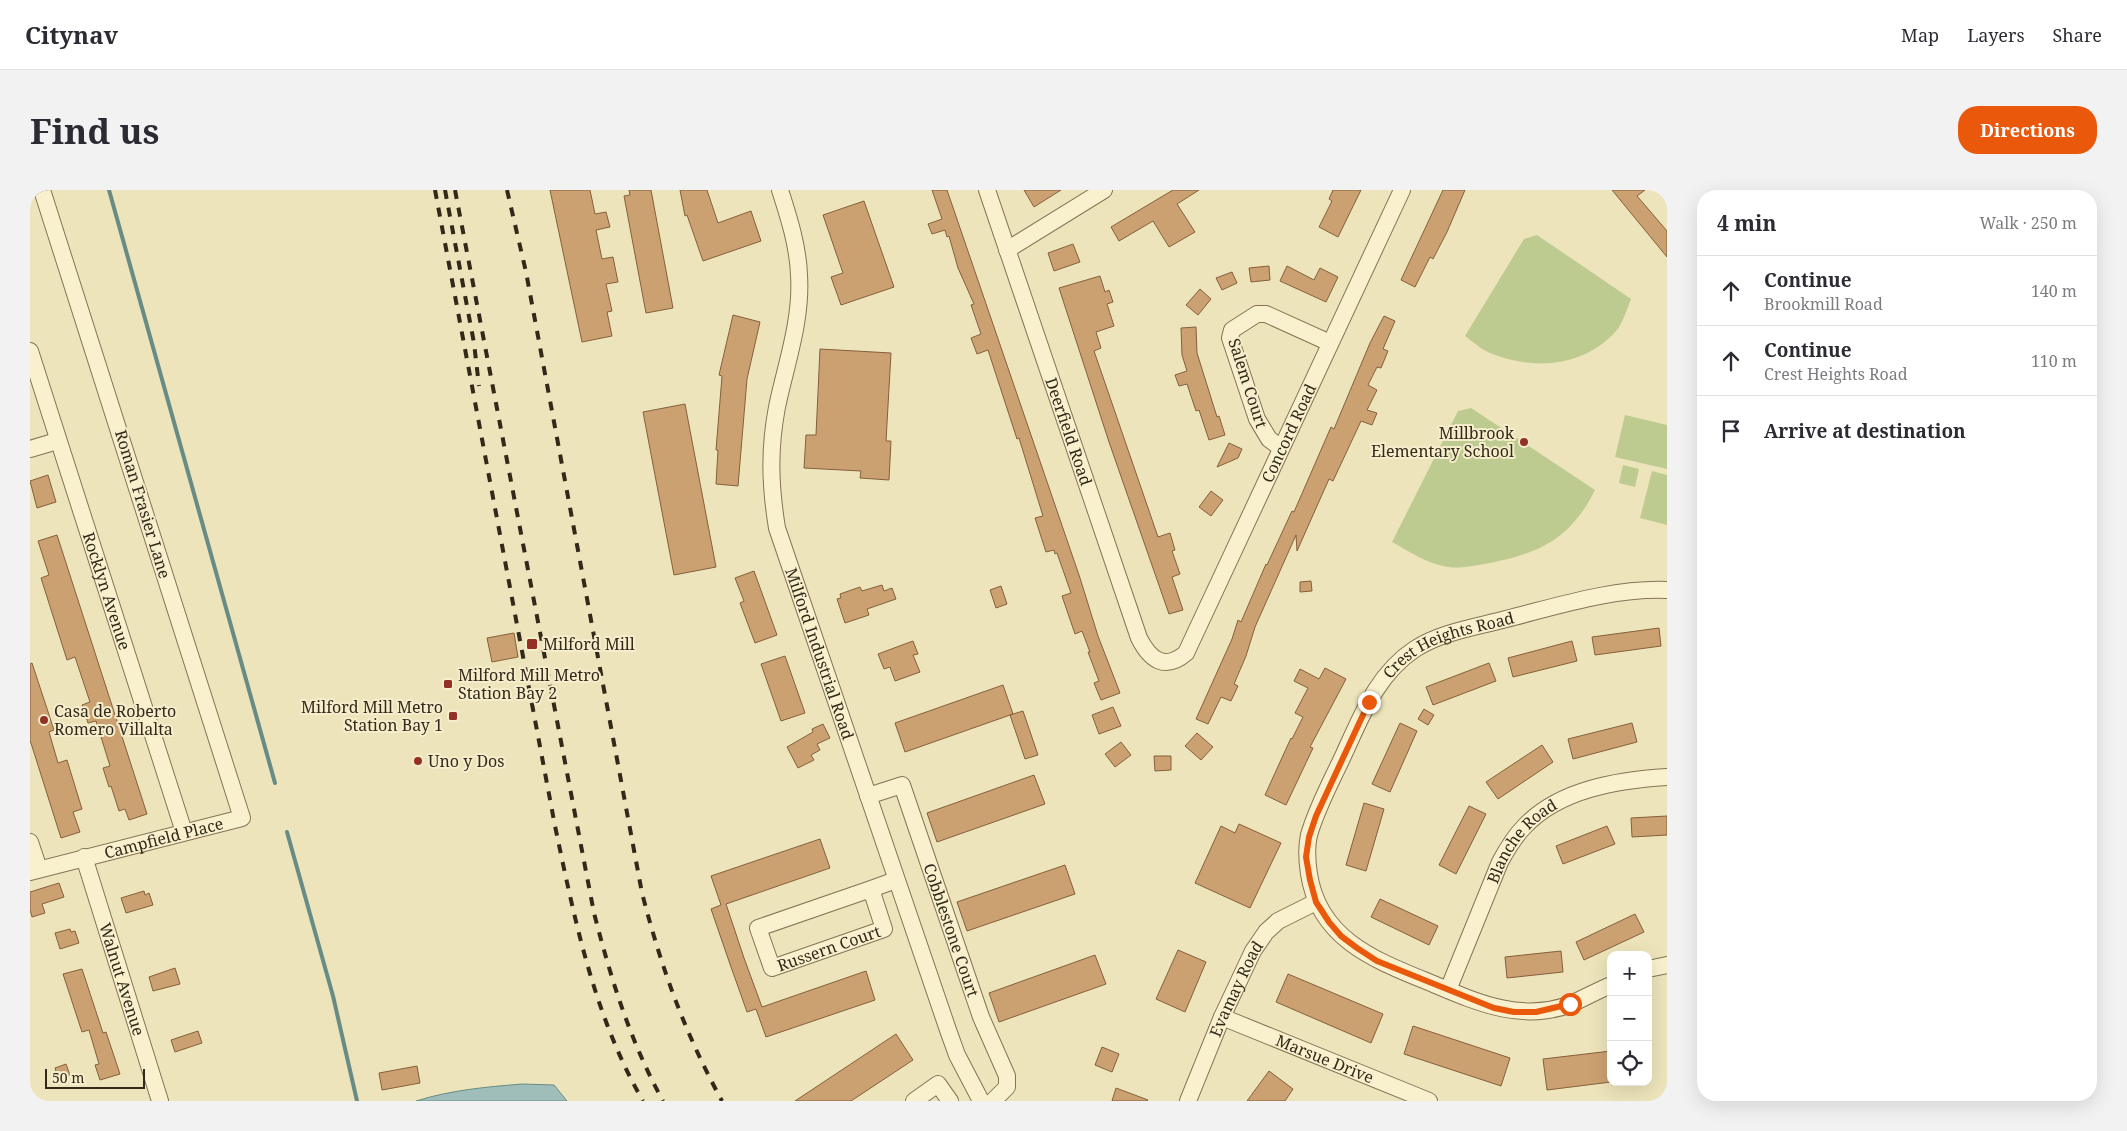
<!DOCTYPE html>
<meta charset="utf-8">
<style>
:root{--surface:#fff;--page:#f2f2f3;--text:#2b2b33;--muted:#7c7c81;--line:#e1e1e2;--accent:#ea580c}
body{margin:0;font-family:"Noto Serif",serif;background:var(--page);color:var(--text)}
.controls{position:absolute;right:15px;bottom:15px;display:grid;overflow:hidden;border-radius:10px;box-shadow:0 5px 20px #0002}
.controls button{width:45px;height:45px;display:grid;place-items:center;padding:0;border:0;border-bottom:1px solid var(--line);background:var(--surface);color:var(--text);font:25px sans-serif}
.scale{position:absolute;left:15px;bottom:12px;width:100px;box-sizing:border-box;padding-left:5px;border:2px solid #33291a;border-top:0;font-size:14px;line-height:18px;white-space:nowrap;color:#33291a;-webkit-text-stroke:4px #f5edcb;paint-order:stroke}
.stop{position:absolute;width:15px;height:15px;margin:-11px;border:4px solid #ea580c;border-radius:50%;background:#fff}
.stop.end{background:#ea580c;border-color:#fff;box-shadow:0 1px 5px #0008}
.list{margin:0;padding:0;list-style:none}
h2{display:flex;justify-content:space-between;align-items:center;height:65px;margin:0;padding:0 20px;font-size:21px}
h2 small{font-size:16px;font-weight:400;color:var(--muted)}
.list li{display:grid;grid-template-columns:32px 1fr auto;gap:15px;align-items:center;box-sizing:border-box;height:70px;padding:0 20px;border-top:1px solid var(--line)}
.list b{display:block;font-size:19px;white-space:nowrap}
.list p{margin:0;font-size:16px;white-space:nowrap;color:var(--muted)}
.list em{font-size:16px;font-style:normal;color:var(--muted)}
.icon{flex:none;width:28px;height:28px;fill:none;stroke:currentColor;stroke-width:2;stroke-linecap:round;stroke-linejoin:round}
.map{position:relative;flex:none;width:1637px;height:911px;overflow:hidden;border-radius:20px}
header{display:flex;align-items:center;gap:30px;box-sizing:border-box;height:70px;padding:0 25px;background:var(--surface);border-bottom:1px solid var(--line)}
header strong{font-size:24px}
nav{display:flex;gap:28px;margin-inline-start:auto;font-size:18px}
.intro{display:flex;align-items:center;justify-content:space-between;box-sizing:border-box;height:120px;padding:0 30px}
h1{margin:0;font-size:35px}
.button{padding:12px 22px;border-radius:20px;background:var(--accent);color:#fff;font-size:18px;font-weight:700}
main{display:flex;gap:30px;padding:0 30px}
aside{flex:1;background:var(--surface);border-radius:20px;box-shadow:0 5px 20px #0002}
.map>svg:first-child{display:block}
.green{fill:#becb90}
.water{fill:#a0beb9;stroke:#688b86}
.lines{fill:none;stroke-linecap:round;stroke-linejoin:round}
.stream{stroke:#688b86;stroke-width:4}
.building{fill:#cca171;stroke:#84603b}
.minor-casing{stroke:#847455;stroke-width:18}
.minor{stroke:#f9f1ce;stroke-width:16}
.rail{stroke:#33291a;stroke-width:4;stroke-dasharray:9 9;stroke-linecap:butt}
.route{stroke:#ea580c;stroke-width:6}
.poi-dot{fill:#943025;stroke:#f5edcb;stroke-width:2}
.labels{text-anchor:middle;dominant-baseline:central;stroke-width:4;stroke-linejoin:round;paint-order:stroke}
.street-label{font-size:16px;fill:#33291a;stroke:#f5edcb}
.poi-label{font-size:16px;fill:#33291a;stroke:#f5edcb;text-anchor:start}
</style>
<header>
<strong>Citynav</strong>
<nav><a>Map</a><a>Layers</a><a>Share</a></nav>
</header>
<div class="intro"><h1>Find us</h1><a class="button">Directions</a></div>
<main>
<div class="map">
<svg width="1637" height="911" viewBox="0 0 1637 911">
<rect width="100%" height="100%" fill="#ede4bb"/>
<path class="green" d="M1507,45L1601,109C1597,119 1593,132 1587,140C1555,177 1503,181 1460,163C1451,159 1443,152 1435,146L1494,49Z
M1441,218L1565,300C1541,348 1511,363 1460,373C1447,375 1431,379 1418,377C1398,374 1380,362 1362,352L1428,221Z
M1595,225L1637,235V279L1585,267Z
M1593,275L1609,279L1605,297L1589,293Z
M1622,281L1637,285V335L1610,328Z"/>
<path class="water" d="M492,894L524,895L537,911H386C421,900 456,897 492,894Z"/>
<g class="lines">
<path class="stream" d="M79,0L245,593
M257,642L303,806L327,911"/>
</g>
<path class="building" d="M520,0H560L565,24L576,22L580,37L566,40L572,69L583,67L588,92L576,94L582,121L577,122L582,146L552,152Z
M599,0H621L643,118L616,123L594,6L600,5Z
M650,0H677L688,33L721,21L731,51L673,71L657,25L655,26Z
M902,0H917L1050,388L1068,446L1090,503L1071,510L1064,493L1069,491L1058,462H1060L1052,441L1045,444L1032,406L1041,403L1027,363L1025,364L1024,360L1016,362L1005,328L1013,326L989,248L987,249L958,160L947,164L941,148L951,144L941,115L944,114L928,78L919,46L917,47L915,40L902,44L898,34L912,29Z
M994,0H1031L1004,17Z
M1143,0H1169L1147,14L1165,42L1139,57L1123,31L1089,51L1081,37Z
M1303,0H1331L1308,47L1289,37L1302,11L1299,9Z
M1413,0H1435L1417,42L1403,69L1400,67L1385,97L1371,90Z
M1582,0H1615L1607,6L1637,41V67Z
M834,11L864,97L811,115L801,87L813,83L793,25Z
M1043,54L1050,72L1024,81L1018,63Z
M1239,76L1240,90L1221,92L1219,78Z
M1257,76L1284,90L1290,78L1308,87L1296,112L1250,91Z
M1202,82L1207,93L1192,100L1186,88Z
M1070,86L1075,102L1079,100L1083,112L1077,114L1084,136L1066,142L1071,158L1064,161L1128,347L1140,343L1145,360L1142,361L1150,384L1142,387L1153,420L1139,424L1079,252L1029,98Z
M1170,99L1181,109L1168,125L1156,115Z
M703,125L730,132L717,189L708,296L686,294L688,260H686L692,186L689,185Z
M1354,126L1365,131L1353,159L1358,161L1351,178L1347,177L1338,195L1347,200L1337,220L1347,223L1342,235L1331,231L1303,291L1299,289L1267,361L1266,345L1225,437L1216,466L1204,494L1208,496L1201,511L1191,507L1178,534L1166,529L1202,449L1208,430L1211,432L1236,374L1237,375L1262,321L1264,322L1301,237L1304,239L1340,153Z
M1166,137L1167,163L1187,227L1189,226L1195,245L1179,250L1169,220L1166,221L1157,194L1149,196L1145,185L1157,181L1152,165L1151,138Z
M790,159L861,163L856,251H861L859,290L830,288L831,281L774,278L776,245H786Z
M655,214L686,377L644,385L613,222Z
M1199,253L1212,259L1208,268L1187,277Z
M18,285L26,312L7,318L0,291Z
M1181,301L1193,310L1181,326L1169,317Z
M27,345L117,624L99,630L95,619L89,621L81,596L79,597L73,578L80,576L66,531L58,533L52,515L60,512L45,467L37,470L11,388L19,385L8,351Z
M724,381L747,445L725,453L710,413L714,411L705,388Z
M1281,391L1282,401L1270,402V392Z
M852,395L854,401L862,398L866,409L837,419L839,425L815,433L807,409L811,408L810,404L830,397L832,401Z
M971,396L977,414L966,418L960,400Z
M1629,438L1631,456L1565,465L1562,447Z
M484,443L488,467L462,472L457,448Z
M883,451L888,464L883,465L890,482L865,491L860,477L854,479L848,464Z
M1542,451L1547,471L1483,487L1478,468Z
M755,466L775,523L751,531L731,474Z
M2,473L24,540L19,542L28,573L37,570L52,619L43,622L50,642L31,648L0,550V474Z
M1459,473L1466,491L1403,515L1396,497Z
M1295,478L1316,489L1280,557L1283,558L1256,615L1235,605L1261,548L1262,549L1273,527L1265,523L1278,498L1264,491L1270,479L1289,489Z
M973,495L983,524L875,562L865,533Z
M1083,517L1091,536L1069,544L1062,525Z
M1394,519L1404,525L1398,535L1388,529Z
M993,521L1008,565L995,569L980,525Z
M1370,533L1387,541L1360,602L1342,594Z
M1602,533L1607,552L1543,569L1538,549Z
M793,534L800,548L787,554L790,560L781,565L784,570L768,578L757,557L783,542L782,539Z
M1167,543L1183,557L1171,570L1155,556Z
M1091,552L1101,565L1085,577L1075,564Z
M1512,555L1523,572L1468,609L1456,592Z
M1124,566H1141V580L1125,581Z
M1004,585L1015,614L907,652L897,623Z
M1334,613L1354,619L1336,681L1316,675Z
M1439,616L1456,624L1426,684L1409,675Z
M1637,626V645L1602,647L1601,628Z
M1209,634L1251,653L1220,718L1165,693L1191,636L1205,643Z
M1577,636L1585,654L1533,674L1526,656Z
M790,649L800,678L696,714L714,768L732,817L836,781L845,810L736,847L726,819L717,822L701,777L681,719L691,715L681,686Z
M1035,675L1045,704L937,741L927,712Z
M29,693L34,707L12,714L15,723L2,727L0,720V702Z
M114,701L115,705L119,703L123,715L96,723L91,708Z
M1350,709L1408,736L1399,755L1341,727Z
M1605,724L1614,742L1554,770L1546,752Z
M40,739L41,742L45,741L49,753L30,759L25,743Z
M1148,760L1176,772L1155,822L1126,809Z
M1531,761L1533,782L1477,788L1475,767Z
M1065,765L1076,794L969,832L959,803Z
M145,778L150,794L123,801L119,787Z
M52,779L73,843L76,842L90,884L70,890L65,875L69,874L59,840L52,842L33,784Z
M1258,784L1353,824L1341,853L1246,812Z
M1383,836L1480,868L1471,896L1374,864Z
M168,841L172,853L145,862L141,850Z
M866,844L883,870L821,911H765Z
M1072,857L1089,864L1082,882L1065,875Z
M1581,861V892L1517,900L1513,869Z
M36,874L40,885L28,889L25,878Z
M387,876L390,893L352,900L349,883Z
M1239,881L1263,899L1255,911H1217Z
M1086,898L1118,910L1117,911H1082Z"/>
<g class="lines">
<g class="minor-casing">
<g id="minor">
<path id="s1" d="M750,0C759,28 768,56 769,85C772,130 756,174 747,217C739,259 740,295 747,338L918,840L927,865L951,911"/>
<path id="s2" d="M957,0L1109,448C1120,470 1135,481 1156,463L1372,0"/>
<path d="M977,60L1074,0"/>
<path id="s3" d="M0,161L154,642"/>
<path d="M1251,258L1239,249L1227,229L1200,148L1202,140L1227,124H1236L1300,153"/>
<path d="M0,259L27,251"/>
<path id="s4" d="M838,606L872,595L951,827L977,886V897L963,911"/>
<path d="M0,652L9,679"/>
<path id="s5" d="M54,667L130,911"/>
<path id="s6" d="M0,682L212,628L12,0"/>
<path id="s7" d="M841,699L728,738L742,778L854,739L841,699L866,690"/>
<path d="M1618,779L1637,775"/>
<path id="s8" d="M1581,795C1567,801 1554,808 1541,814C1492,833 1446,812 1401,793C1347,771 1289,750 1279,684C1277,671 1276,658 1279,645C1287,617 1302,590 1314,564C1332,525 1347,484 1385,459C1411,442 1446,437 1476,429C1528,416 1583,398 1637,400"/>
<path id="s9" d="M1418,800L1470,672C1477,659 1484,647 1494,637C1529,599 1589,590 1637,587"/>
<path id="s10" d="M1192,827L1399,911"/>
<path d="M884,911L908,894L920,911"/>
<path id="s11" d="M1158,911L1192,827L1223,761L1236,742L1248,731L1286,712"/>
</g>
</g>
<use href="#minor" class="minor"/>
<path class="rail" d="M405,0L525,636C545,731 564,826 613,911
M415,0L444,153L449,196
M425,0L564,723C581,789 600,851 633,911
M477,0L496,82L612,703C632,780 654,841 692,911"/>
</g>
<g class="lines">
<path class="route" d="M1339,512L1286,626L1279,647L1276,667L1280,690L1286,712L1299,732L1311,746L1327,758L1347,771L1464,818L1484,822H1506L1540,814"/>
</g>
<g class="poi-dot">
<circle cx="1494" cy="252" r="5"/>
<rect x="496" y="448" width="12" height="12" rx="2.5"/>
<rect x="413" y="489" width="10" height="10" rx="2.5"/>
<rect x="418" y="521" width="10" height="10" rx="2.5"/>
<circle cx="14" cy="530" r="5"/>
<circle cx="388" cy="571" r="5"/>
</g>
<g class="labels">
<g class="street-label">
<text transform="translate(1218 193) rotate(72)">Salem Court</text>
<text stroke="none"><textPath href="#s2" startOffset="255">Deerfield Road</textPath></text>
<text stroke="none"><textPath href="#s2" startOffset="776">Concord Road</textPath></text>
<text transform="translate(113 314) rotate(73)">Roman Frasier Lane</text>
<text stroke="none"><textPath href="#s3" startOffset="252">Rocklyn Avenue</textPath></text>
<text stroke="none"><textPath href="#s8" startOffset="651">Crest Heights Road</textPath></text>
<text stroke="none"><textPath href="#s1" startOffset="476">Milford Industrial Road</textPath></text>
<text stroke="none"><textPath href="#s6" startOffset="138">Campfield Place</textPath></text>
<text stroke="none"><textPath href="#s9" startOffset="168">Blanche Road</textPath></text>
<text stroke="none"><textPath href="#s4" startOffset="189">Cobblestone Court</textPath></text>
<text stroke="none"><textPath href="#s7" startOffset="222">Russern Court</textPath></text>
<text stroke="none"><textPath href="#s5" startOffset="128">Walnut Avenue</textPath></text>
<text stroke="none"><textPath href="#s11" startOffset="122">Evamay Road</textPath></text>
<text stroke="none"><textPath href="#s10" startOffset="111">Marsue Drive</textPath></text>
</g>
<g class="poi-label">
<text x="1484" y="243" text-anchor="end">Millbrook<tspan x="1484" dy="18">Elementary School</tspan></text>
<text x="513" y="454">Milford Mill</text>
<text x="428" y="485">Milford Mill Metro<tspan x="428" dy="18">Station Bay 2</tspan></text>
<text x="413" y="517" text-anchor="end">Milford Mill Metro<tspan x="413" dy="18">Station Bay 1</tspan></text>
<text x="24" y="521">Casa de Roberto<tspan x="24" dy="18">Romero Villalta</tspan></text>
<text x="398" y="571">Uno y Dos</text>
</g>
</g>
</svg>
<div class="controls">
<button>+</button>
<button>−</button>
<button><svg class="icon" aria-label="locate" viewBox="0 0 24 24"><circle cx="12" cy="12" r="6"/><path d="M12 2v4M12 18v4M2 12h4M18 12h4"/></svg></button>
</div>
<div class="scale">50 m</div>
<div class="stop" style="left:1540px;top:814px"></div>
<div class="stop end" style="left:1339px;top:512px"></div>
</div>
<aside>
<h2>4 min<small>Walk · 250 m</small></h2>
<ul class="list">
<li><svg class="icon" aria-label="ahead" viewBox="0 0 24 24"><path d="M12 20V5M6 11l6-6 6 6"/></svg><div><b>Continue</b><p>Brookmill Road</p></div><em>140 m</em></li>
<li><svg class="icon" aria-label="ahead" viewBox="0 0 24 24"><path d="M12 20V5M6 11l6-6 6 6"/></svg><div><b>Continue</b><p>Crest Heights Road</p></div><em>110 m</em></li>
<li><svg class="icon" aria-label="arrive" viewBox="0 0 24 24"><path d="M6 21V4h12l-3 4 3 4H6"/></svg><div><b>Arrive at destination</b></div></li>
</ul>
</aside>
</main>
